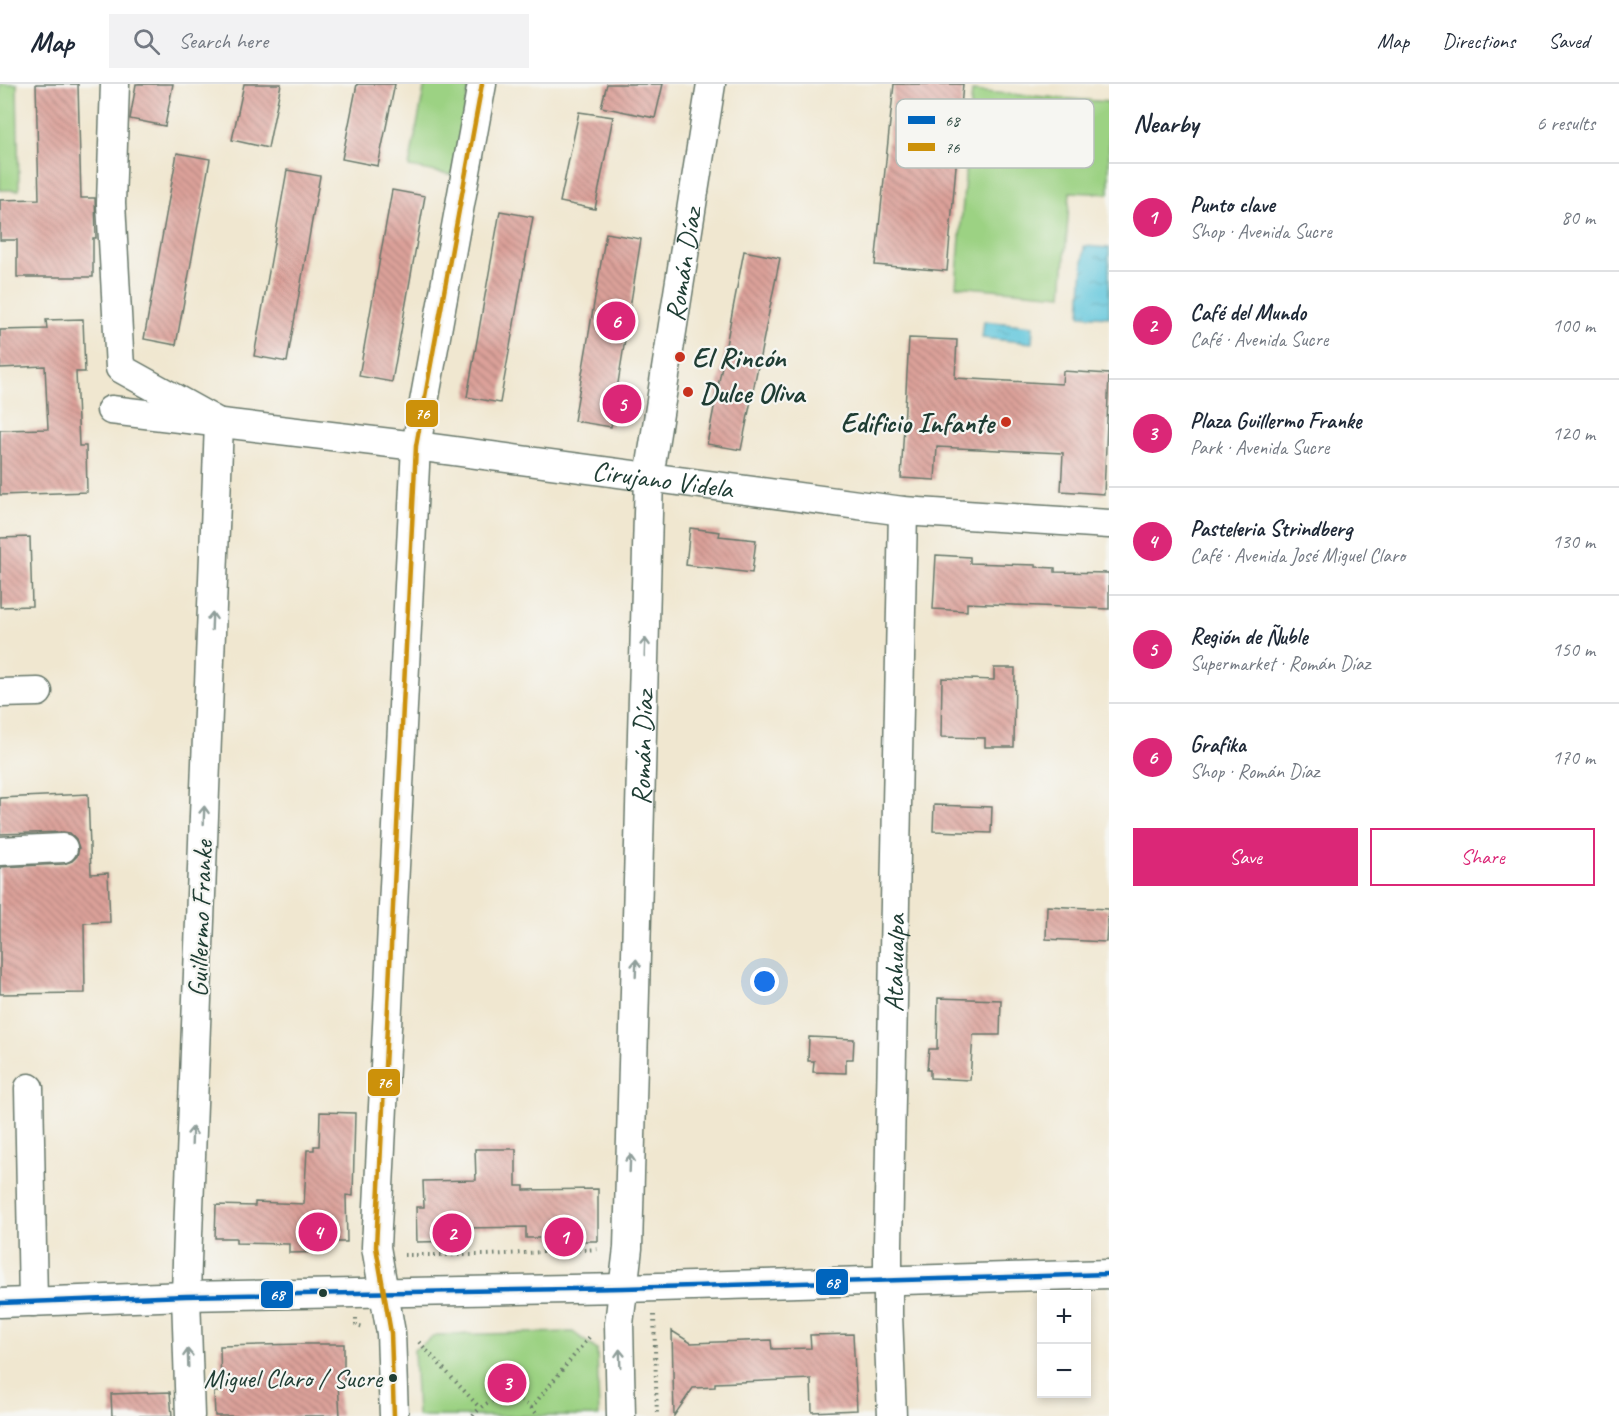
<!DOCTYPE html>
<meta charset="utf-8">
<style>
:root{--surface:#fff;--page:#f2f2f3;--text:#1f2937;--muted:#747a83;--line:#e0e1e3;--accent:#db2777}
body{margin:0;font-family:Caveat,sans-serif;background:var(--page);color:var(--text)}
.controls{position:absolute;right:18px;bottom:18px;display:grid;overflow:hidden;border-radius:0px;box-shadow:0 3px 9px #0003}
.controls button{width:54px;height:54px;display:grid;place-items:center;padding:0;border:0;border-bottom:2px solid var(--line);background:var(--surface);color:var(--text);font:30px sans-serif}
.you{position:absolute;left:765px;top:898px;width:21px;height:21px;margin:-15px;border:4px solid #fff;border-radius:50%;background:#1a73e8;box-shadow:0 0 0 9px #1a73e833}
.badge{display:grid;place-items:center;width:39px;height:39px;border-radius:50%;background:var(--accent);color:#fff;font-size:20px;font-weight:700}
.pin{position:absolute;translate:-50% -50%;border:3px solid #fff;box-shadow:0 2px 6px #0006}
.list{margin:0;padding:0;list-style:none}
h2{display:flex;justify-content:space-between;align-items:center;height:78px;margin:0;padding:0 24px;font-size:26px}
h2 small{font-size:20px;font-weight:400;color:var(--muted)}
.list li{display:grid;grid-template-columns:39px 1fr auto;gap:18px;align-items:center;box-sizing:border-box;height:108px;padding:0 24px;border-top:2px solid var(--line)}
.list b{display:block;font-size:22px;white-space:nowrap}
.list p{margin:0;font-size:20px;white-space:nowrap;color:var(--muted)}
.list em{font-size:20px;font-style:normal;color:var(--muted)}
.actions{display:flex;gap:12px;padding:18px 24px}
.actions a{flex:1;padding:14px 0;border:2px solid var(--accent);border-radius:0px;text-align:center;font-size:21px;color:var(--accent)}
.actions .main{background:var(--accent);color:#fff}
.icon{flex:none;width:33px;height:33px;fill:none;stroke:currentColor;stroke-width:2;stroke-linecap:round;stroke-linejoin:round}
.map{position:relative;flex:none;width:1109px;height:1332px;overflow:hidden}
header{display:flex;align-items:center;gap:36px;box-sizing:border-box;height:84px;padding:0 30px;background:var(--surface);border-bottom:2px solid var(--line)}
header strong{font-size:28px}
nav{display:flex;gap:33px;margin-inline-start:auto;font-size:21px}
.search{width:420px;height:54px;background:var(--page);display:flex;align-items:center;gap:15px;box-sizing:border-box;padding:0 21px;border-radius:0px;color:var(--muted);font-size:22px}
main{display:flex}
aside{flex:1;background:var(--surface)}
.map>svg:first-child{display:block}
.green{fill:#9cd283;stroke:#5e885c;stroke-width:1.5}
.water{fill:url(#water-ripples);stroke:#3f8288;stroke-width:1.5}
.building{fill:url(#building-back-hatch)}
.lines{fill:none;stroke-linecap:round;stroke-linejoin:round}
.minor-casing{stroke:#68786b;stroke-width:31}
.path{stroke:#68786b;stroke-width:4;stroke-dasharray:1.5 4.5;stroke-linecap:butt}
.minor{stroke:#fff;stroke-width:28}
.bus-1-casing{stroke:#f6f6f2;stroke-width:9}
.bus-2-casing{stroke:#f6f6f2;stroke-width:9}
.bus-1{stroke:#0065bd;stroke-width:4.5}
.bus-2{stroke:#cc910a;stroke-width:4.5}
.oneway{stroke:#8f9e9a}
.poi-dot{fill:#c8321e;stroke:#f6f6f2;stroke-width:2}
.bus-dot{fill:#1f3d34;stroke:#f6f6f2;stroke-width:2}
.labels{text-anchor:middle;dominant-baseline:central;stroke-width:4.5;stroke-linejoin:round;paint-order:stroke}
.bus-label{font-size:26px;fill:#1f3d34;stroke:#f6f6f2;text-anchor:end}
.street-label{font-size:28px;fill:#1f3d34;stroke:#f6f6f2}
.poi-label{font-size:28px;font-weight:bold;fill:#1f3d34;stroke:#f6f6f2;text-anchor:start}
.key{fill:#f6f6f2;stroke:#b6beb9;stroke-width:1.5}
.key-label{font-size:16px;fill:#1f3d34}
.line-badge{stroke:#f6f6f2;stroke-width:2}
.badge-label{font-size:16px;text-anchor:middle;font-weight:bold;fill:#fff}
</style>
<header>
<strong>Map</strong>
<div class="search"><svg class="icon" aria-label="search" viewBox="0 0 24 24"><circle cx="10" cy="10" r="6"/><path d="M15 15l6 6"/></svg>Search here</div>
<nav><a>Map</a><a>Directions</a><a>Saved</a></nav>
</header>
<main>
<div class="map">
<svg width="1109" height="1332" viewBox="0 0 1109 1332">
<defs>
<pattern id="water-ripples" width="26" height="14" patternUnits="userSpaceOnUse" patternTransform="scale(1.5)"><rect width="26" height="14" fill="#5fc6dc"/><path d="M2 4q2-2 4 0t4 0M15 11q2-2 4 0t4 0" fill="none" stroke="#4ea2b3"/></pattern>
<pattern id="building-back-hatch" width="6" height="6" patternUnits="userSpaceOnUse" patternTransform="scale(1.5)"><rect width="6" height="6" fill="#dca19a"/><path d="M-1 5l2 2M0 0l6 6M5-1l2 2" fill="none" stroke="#b2847e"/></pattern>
</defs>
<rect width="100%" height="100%" fill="#f6f6f2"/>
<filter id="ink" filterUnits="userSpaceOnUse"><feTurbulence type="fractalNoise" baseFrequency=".0167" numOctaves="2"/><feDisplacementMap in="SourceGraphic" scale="12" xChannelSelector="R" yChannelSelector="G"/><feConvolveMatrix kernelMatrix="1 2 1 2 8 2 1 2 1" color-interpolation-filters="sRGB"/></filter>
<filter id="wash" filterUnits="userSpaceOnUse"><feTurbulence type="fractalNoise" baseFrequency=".008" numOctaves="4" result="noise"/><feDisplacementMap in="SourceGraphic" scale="24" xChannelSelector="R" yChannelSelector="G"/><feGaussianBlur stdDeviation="1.35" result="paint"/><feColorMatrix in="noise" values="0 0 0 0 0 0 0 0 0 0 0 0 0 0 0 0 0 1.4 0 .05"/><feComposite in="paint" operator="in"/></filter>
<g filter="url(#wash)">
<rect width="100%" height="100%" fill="#f0e7d0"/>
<path class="green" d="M0,0H17L19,106H0Z
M425,0H449L469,4L453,91L409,83Z
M972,7L1109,18V110L1070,108L1062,211L956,202Z
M573,1248L597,1266L599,1332H417L414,1266L436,1251Z"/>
<path class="water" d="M1084,162L1109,164V233L1080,231Z
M984,237L1033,242L1032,259L982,254Z"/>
<g id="blocks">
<path class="building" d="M36,0H78L81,114H95L96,154H93V193H17V156H0V116L39,115Z
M136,0H173L165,42L130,35Z
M244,0H281L268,64L232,56Z
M357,0H395L378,82L342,75Z
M607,0H663L655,34L601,23Z
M894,0H963L947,187L875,181Z
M579,28L613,33L595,125L560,118Z
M177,69L210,75L176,261L144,255Z
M287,86L320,92L287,278L254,272Z
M392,106L425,112L392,298L359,292Z
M500,127L533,133L500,319L467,313Z
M606,149L641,155L611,343L574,337Z
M744,167L780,174L741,366L707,360Z
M83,235L85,288H76L79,362H86L87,408L0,411V346L48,345L45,282L0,284V246L47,245L46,236Z
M909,254L957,256L955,294L1062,300L1063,287L1109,290L1104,410L1061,407L1063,369L937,363L935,396L901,394Z
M690,444L720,448L719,452L756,456L752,489L686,481Z
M30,453L32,522L0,523V454Z
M936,471L970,473V479L1036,481V483L1055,484V488L1109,489V525L967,519V527L933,525Z
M994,584H1015L1014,663H985V654L941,653L942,594L994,596Z
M88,710L91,790L108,789L110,838L84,839L85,909L0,910V783L64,780L72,777L77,772L79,764L76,755L70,749L63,748L0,750V714Z
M934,721L992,723L991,749L933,747Z
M1047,822L1108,825L1106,858L1046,855Z
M938,914L1001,916L1000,951H973L970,996L930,994V986H927L929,965H937Z
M809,953L854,955L853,975H846V989L813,988L814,977H808Z
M320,1028L355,1029L353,1112L346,1111L347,1158H327V1168L289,1169V1160L236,1159V1154H215L216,1121L255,1122V1118L304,1120L307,1066H314V1062H319Z
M475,1065H516V1102H524V1106L598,1105V1157H555V1154H526V1143L463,1144L464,1157L417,1158L416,1123H424L423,1097L476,1096Z
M672,1247L691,1259L771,1256L772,1265L811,1264L810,1251L853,1250L857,1326L812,1328L811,1295L715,1299V1303L693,1304L674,1332Z
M304,1260H344V1298L338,1299L340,1332H215L214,1308H221L220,1262Z
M170,1308L172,1332H112L111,1310Z"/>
</g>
</g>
<g filter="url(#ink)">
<use href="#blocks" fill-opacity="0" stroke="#68786b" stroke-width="1.5"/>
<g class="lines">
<g class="minor-casing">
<g id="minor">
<path d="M115,0L111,119L120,284L219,339L187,1177L186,1212L190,1332"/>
<path id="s1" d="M111,326L416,362L903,427L1109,440"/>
<path d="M0,609L38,608"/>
<path d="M0,767L63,764"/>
<path d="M29,1004L33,1218"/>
<path d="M0,1219L186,1212L624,1204L1109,1190"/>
<path d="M394,1332L391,1249L376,1163L416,362L482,0"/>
<path id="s2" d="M621,1332L619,1240L628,1164L649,393L711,0"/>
<path id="s3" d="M892,1332L888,1230V1161L903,427"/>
</g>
</g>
<path class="path" d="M404,1171H487L601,1165
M654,1231L657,1332
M356,1234V1242L364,1244
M419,1258L480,1324
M531,1324L590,1252
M473,1332C490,1309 522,1307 538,1332"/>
<use href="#minor" class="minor"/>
<g class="bus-1-casing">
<path id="bus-1" d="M0,1219L186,1212L624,1204L1109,1190"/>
</g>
<g class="bus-2-casing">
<path id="bus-2" d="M394,1332L391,1249L376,1163L416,362L482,0"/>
</g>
<use href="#bus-1" class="bus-1"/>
<use href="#bus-2" class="bus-2"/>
</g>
<defs><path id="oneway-shaft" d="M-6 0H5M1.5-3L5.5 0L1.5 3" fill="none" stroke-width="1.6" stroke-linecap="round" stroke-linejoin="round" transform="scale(1.5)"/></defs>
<g class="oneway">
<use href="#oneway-shaft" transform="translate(212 537) rotate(-88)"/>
<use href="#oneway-shaft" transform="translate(645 563) rotate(-88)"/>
<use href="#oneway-shaft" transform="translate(204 731) rotate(-88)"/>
<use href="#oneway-shaft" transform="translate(636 884) rotate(-88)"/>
<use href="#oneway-shaft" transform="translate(192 1052) rotate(-88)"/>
<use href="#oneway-shaft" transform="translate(630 1079) rotate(-88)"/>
<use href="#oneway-shaft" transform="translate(188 1274) rotate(-92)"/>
<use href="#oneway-shaft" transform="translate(620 1274) rotate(-92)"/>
</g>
</g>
<g class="poi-dot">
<circle cx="680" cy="273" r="6"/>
<circle cx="688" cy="308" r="6"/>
<circle cx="1006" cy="338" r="6"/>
</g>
<g class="bus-dot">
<circle cx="323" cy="1209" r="5"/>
<circle cx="393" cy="1294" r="5"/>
</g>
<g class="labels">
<g class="bus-label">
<text x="382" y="1294">Miguel Claro / Sucre</text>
</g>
<g class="street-label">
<text stroke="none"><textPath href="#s2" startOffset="1155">Román Díaz</textPath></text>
<text stroke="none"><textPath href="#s1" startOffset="556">Cirujano Videla</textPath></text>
<text stroke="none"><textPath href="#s2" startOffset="669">Román Díaz</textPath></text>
<text transform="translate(200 835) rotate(-88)">Guillermo Franke</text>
<text stroke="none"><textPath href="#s3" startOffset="453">Atahualpa</textPath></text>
</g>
<g class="poi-label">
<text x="692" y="273">El Rincón</text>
<text x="700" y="308">Dulce Oliva</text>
<text x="994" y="338" text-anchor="end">Edificio Infante</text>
</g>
</g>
<rect x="896" y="15" width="198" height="69" rx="9" class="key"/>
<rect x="908" y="32" width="27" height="8" fill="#0065bd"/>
<rect x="908" y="59" width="27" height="8" fill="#cc910a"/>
<g class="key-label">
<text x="945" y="42">68</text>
<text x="945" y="69">76</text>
</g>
<g class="line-badge">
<rect x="405" y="315" width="34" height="29" rx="6" fill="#cc910a"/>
<rect x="367" y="984" width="34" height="29" rx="6" fill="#cc910a"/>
<rect x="815" y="1184" width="34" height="28" rx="6" fill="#0065bd"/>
<rect x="260" y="1196" width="34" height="29" rx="6" fill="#0065bd"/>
</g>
<g class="badge-label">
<text x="422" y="335">76</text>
<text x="384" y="1004">76</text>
<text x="832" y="1204">68</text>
<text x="277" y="1216">68</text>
</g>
</svg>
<div class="controls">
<button>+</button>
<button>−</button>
</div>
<div class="you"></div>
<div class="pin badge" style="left:564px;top:1153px">1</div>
<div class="pin badge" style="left:452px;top:1149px">2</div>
<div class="pin badge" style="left:507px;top:1299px">3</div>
<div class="pin badge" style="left:318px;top:1148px">4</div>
<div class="pin badge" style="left:622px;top:320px">5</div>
<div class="pin badge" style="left:616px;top:237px">6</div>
</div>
<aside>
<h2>Nearby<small>6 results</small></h2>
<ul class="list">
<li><span class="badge">1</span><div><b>Punto clave</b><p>Shop · Avenida Sucre</p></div><em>80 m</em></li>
<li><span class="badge">2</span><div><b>Café del Mundo</b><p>Café · Avenida Sucre</p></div><em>100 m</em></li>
<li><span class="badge">3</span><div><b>Plaza Guillermo Franke</b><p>Park · Avenida Sucre</p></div><em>120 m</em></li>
<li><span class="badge">4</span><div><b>Pasteleria Strindberg</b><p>Café · Avenida José Miguel Claro</p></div><em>130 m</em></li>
<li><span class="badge">5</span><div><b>Región de Ñuble</b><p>Supermarket · Román Díaz</p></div><em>150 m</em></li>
<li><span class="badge">6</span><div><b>Grafika</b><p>Shop · Román Díaz</p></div><em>170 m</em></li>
</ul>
<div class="actions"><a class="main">Save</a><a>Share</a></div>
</aside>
</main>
